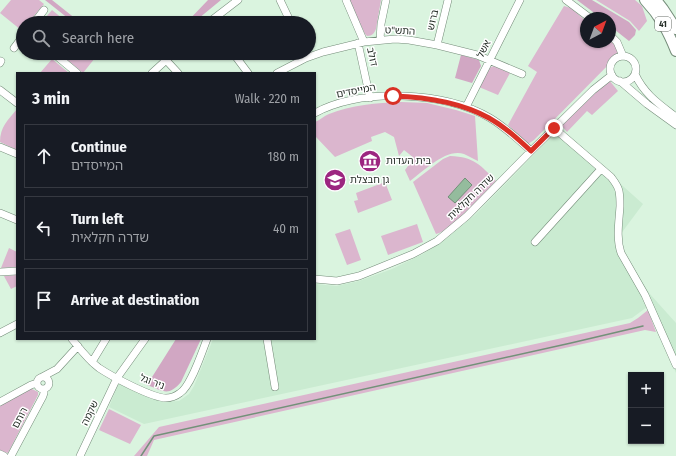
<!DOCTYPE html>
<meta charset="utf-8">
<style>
:root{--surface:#171b24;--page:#20242c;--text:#f1f3f6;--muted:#9ea1a6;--line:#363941}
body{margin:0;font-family:"Fira Sans Condensed","Noto Sans Hebrew",sans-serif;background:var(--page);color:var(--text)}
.controls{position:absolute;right:12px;bottom:12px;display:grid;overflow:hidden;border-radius:0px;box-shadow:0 1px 3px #0004}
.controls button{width:36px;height:36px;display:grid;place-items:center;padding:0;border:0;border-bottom:1px solid var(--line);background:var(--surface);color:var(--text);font:20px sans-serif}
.compass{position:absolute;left:580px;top:12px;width:36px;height:36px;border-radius:50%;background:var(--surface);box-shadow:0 1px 3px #0004;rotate:41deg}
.stop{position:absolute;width:12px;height:12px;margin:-9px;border:3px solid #d93025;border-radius:50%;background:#fff}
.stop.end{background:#d93025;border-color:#fff;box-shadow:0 1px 4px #0008}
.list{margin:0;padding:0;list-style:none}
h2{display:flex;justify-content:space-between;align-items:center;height:52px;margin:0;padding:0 16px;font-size:17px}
h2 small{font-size:13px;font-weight:400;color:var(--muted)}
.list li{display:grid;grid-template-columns:26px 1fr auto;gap:12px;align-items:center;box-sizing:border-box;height:64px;margin:0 8px 8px;padding:0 8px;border:1px solid var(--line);border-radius:0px}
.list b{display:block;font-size:15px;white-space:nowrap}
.list p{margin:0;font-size:13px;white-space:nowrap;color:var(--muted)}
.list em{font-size:13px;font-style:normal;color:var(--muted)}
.icon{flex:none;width:22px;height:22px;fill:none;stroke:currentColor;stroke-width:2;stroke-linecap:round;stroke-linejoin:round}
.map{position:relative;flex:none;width:676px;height:456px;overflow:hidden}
.search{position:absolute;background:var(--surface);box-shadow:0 1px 3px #0004;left:16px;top:16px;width:300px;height:44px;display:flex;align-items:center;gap:10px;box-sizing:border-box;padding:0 14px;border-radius:22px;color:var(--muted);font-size:15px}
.panel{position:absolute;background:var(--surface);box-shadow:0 1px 3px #0004;left:16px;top:72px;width:300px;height:268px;border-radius:0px}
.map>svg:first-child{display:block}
.built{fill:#caebd1}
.green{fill:#dbb6ce}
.forest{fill:#d1a7c3}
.water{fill:#94bc9d;stroke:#729179}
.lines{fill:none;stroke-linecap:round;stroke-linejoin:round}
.stream{stroke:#729179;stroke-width:1.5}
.minor-casing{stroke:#748c79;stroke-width:8}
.highway-casing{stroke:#748c79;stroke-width:12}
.minor{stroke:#fff;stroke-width:7}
.highway{stroke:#fff;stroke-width:10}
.route{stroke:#d93025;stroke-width:5}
.labels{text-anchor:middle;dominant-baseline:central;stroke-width:3;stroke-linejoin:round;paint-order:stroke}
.shield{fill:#fff;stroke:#666c67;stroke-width:1}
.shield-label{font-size:9px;font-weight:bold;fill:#242d26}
.street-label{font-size:10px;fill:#242d26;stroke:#fff}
.poi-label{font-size:10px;fill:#242d26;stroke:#fff;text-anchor:start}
</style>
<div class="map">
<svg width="676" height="456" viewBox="0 0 676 456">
<rect width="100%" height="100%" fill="#daf4df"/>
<path class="built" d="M559,129L643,204L620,235L623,250L649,293L676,323V373L647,307L632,318L144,424L109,407L118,385L121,382L162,402L179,401L189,394L194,386L213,339H315V284L336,286L359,281L392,269L423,254L447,238L475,215Z"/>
<path class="green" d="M11,0H39L44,4L28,23H23V28L21,30L0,13Z
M349,0H381L376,29C374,33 373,36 367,36L365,34Z
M596,0H635L642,6L647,21L639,31L630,21Z
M564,6L571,8L586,21V42H610V41L622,51L534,140L528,144L508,125L537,72L528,66Z
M52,10L68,23H41Z
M59,53H99L83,73Z
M52,59L69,73H40Z
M494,66L510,73L498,95L479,87L489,69L491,67Z
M609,80L618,91L592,115L587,111L567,132L561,125Z
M401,102L427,103L456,110L475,116L478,161C473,159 469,156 464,154C446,148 424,171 410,181L405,170L414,158L404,150L399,156L394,137L385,132L371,137L372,141L335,157L316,137H315V122C320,120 324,116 329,114C351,105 377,103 401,102Z
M17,109V150L0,142C0,127 8,120 17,109Z
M450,156C475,157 480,165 496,181C484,193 449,232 436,234L413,182L443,159Z
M385,182L392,200L358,213L354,201L358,200L356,193Z
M417,224L423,242L388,255L381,236Z
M350,229L361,260L347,265L335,234Z
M9,248L17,252V267L1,268Z
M17,275V286L11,289L5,278L4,276Z
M648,310L656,332L645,330L154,440L147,456H134L159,427L630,323L638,318Z
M30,388L38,392V395L8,453L0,451V406Z
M109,409L141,425L130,444L99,430Z"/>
<path class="forest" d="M45,0H52L81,23H74Z
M208,0H221L193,23H186Z
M577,0H592L629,22L636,30L635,35L629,41L610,26V18H601Z
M461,55L479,60L481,66L472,83L455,78Z
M176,339H201L181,382C168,397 164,391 147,385Z"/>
<path class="water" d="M465,178L472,185L455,203L448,197Z"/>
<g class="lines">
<path class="stream" d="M141,456L154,436L571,343L643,326"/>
<g class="minor-casing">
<path id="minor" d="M280,0L291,23
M346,0L364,42
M566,0L590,18
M34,23L44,10
M208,23L238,0
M610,35L617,42L623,56
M380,40L381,24L386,0
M358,43L370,98
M437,45L448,0
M14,48L23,36
M53,53L77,73
M233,53L248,73
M610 69a13 13 0 1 1 26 0a13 13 0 1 1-26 0Z
M166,60L178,73
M0,63L1,61
M152,73L174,53
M277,73L306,58L323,52L364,42L395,39L409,40L437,45L477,55L522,74
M635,74C644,94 659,104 676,117
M620,81L647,104L676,125
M0,90L17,103
M466,107L520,0
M315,113C362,88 444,91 490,118C505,127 518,139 531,151
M554,128L611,177C614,181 618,186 619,191C620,196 620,201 620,206C619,222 616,238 621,253L645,295L676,365
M0,147L17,154
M0,213L17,220
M535,242L601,169
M0,272L17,271
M315,279L337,281L359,276L413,254L437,241L467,216L531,151L593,90L612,75
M0,333L17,324
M72,339C80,349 88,360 99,368C111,376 152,398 166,398C171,398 176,396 180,393C191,386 202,352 207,339
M267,339L275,387
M92,362L106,339
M37 383a6 6 0 1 1 12 0a6 6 0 1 1-12 0Z
M42,377L57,369L78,346
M0,402L31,385L37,383
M0,454L4,456
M11,456L43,396L44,393V390
M80,456L117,378L145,339"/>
</g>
<g class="highway-casing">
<path id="highway" d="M645,0C660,16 668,31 676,51
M656,0L663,9L676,29"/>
</g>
<use href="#minor" class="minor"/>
<use href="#highway" class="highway"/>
</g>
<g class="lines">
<path class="route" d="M393,96C426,97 460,102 489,118C505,127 518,139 531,151L554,128"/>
</g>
<defs>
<g id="museum-disc" transform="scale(1.15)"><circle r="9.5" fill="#9c2680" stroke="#fff"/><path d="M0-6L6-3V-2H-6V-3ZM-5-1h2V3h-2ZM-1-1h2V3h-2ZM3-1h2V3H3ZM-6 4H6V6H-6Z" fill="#fff"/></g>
<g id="school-disc" transform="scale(1.15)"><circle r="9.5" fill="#9c2680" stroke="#fff"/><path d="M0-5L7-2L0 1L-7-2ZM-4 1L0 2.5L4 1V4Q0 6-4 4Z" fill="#fff"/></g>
</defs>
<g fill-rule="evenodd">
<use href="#museum-disc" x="370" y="161"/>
<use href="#school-disc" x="335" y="180"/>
</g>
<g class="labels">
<rect class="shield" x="655" y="17" width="16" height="14" rx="3"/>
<g class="shield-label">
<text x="663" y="24">41</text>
</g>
<g class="street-label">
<text transform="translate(433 20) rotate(-77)">ברוש</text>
<text transform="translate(400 31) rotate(3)">התש"ט</text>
<text transform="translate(484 49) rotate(-63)">אשל</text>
<text transform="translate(372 57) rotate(78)">דולב</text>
<text transform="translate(356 91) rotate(-11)">המייסדים</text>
<text transform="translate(471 197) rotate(-44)">שדרה חקלאית</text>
<text transform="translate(152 382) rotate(21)">ניר וגל</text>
<text transform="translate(90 413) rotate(-64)">שקמה</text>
<text transform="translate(20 418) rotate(-62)">רותם</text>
</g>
<g class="poi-label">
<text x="386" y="161">בית העדות</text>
<text x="350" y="180">גן חבצלת</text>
</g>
</g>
</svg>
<div class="controls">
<button>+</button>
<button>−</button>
</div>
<svg class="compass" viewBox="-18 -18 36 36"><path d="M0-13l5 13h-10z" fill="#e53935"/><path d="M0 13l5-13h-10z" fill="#9ea1a6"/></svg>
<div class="stop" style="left:393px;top:96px"></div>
<div class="stop end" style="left:554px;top:128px"></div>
<div class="search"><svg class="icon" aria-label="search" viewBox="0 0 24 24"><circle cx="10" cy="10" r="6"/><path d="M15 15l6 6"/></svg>Search here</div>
<section class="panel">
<h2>3 min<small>Walk · 220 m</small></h2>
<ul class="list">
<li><svg class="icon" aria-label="ahead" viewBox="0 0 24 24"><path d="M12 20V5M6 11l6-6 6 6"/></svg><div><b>Continue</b><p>המייסדים</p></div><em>180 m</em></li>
<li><svg class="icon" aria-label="left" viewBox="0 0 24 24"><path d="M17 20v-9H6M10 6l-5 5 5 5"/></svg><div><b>Turn left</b><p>שדרה חקלאית</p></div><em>40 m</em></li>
<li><svg class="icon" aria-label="arrive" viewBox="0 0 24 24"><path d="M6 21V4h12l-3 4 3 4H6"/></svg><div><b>Arrive at destination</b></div></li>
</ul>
</section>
</div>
